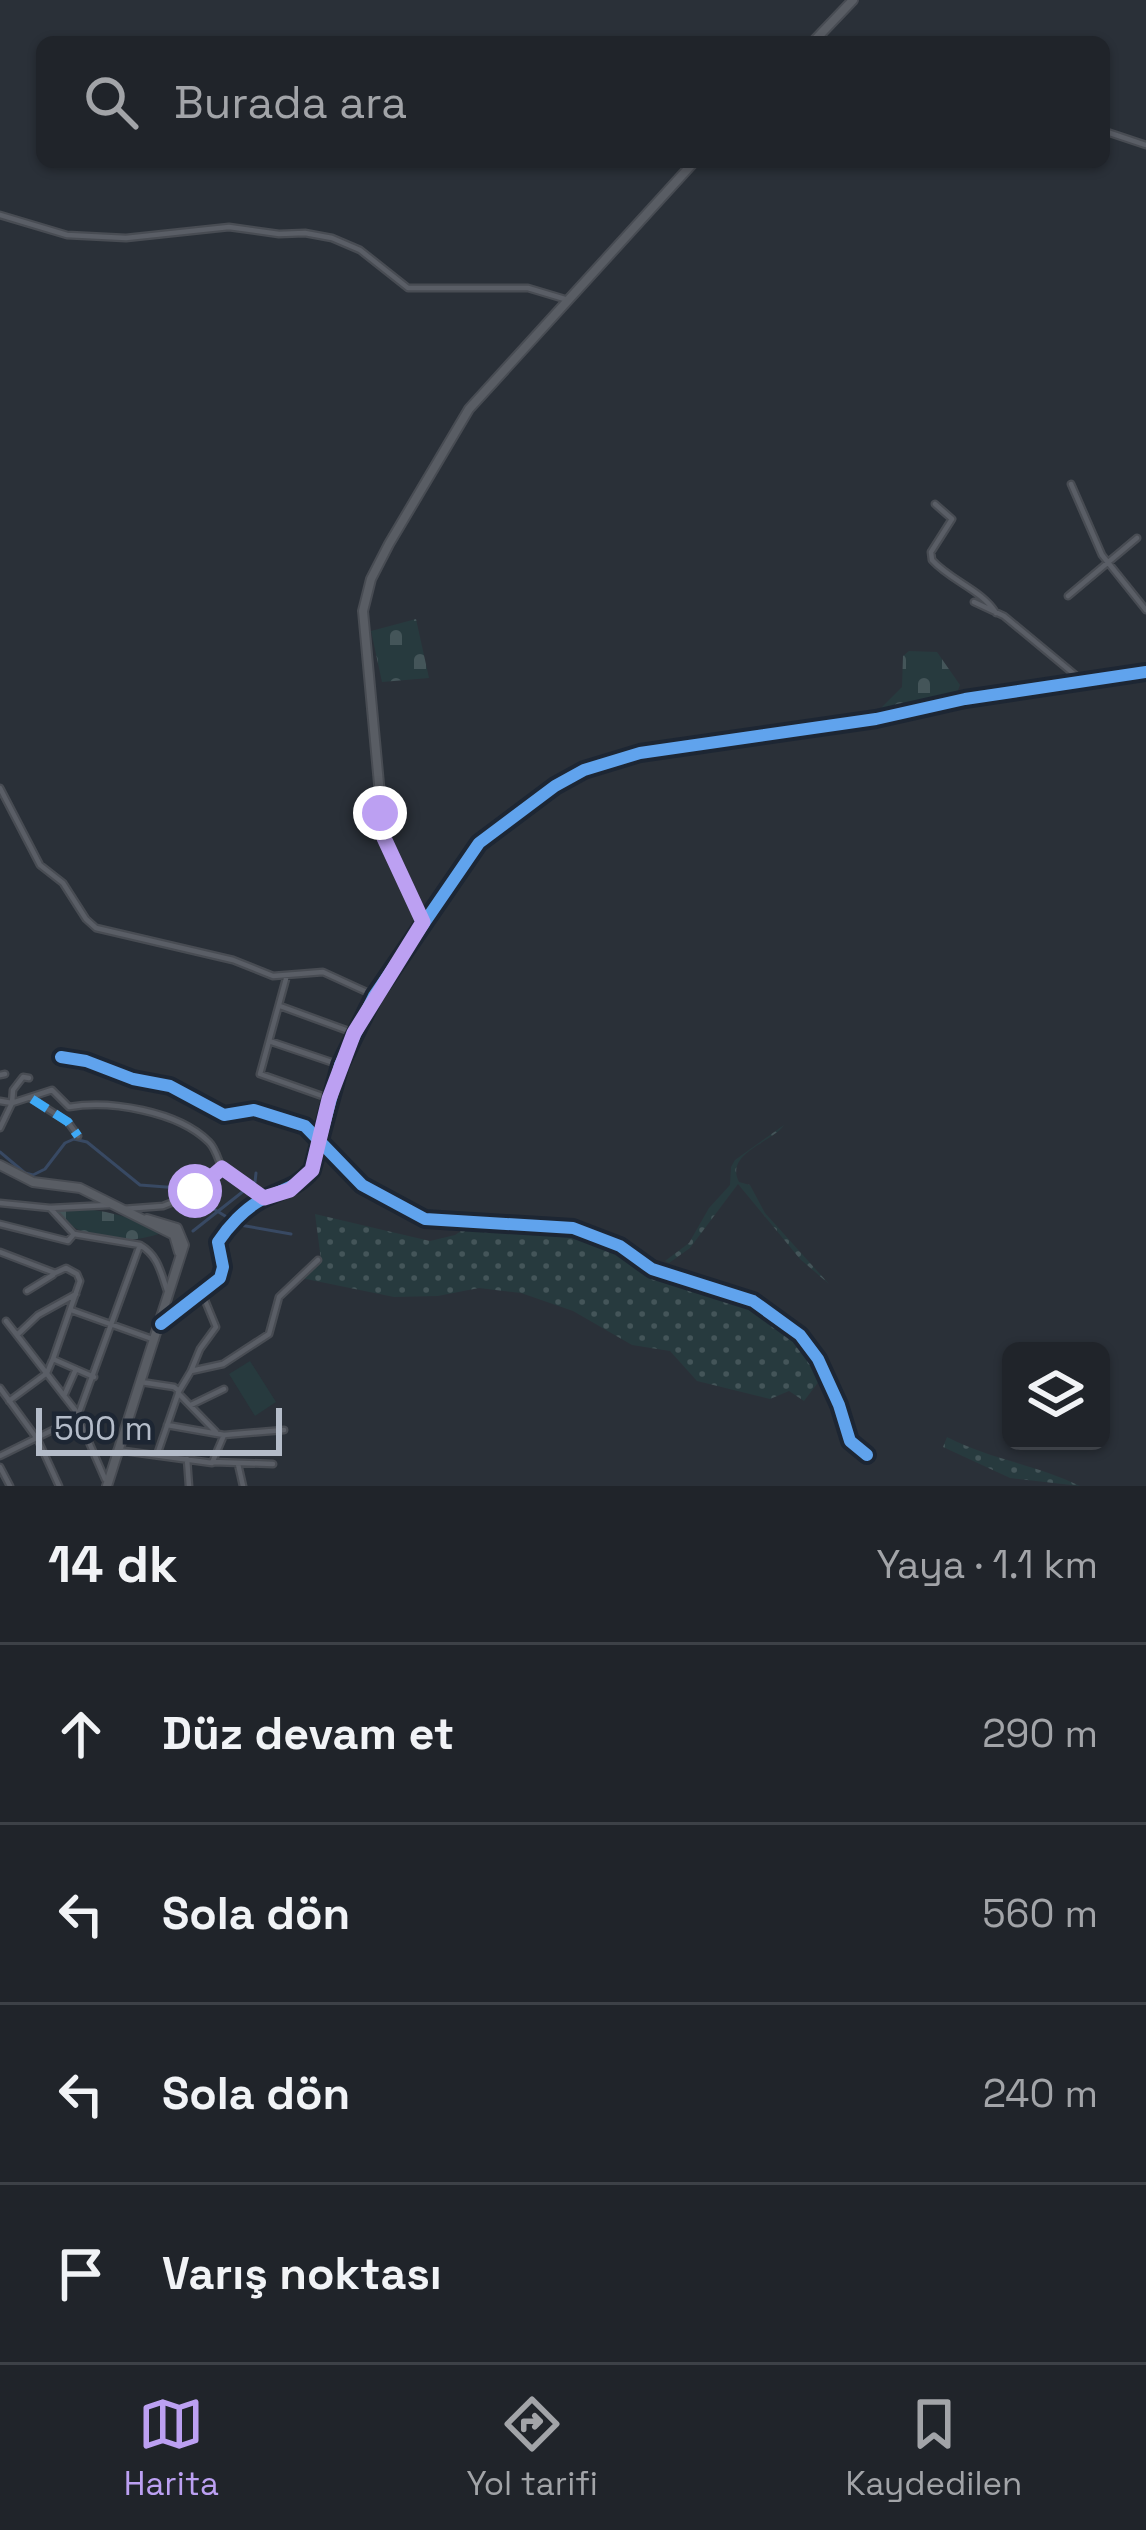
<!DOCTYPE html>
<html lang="tr">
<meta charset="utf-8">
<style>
:root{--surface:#20242a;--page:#282c32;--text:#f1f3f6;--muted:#a2a4a8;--line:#3d4147;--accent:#bca0f2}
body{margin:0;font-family:"Space Grotesk",sans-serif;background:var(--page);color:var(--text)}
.controls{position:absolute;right:36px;bottom:36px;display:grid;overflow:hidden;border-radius:18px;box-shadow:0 3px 9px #0004}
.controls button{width:108px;height:108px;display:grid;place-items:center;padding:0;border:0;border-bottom:3px solid var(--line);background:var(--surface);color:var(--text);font:60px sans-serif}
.scale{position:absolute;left:36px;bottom:30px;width:246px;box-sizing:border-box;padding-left:12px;border:6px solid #b4bcc9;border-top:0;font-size:33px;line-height:42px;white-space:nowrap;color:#b4bcc9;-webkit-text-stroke:9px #1d2633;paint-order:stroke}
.stop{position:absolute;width:36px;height:36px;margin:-27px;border:9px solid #bca0f2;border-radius:50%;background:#fff}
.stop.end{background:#bca0f2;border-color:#fff;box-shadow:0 3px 12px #0008}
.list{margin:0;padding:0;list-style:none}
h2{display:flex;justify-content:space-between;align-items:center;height:156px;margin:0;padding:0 48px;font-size:51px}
h2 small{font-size:39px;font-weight:400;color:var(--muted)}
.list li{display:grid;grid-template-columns:78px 1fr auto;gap:36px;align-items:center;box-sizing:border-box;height:180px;padding:0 48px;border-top:3px solid var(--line)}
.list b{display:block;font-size:45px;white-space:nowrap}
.list em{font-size:39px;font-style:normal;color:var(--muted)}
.icon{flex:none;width:66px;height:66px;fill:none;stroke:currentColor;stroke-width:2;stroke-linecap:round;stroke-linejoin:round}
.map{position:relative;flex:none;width:1146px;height:1486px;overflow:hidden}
.search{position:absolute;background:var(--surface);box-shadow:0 3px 9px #0004;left:36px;right:36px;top:36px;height:132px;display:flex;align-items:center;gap:30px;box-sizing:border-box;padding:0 42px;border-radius:18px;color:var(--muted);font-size:45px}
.sheet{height:876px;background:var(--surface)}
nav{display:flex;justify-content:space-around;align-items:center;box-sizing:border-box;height:168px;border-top:3px solid var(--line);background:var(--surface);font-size:33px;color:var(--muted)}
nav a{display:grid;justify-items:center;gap:6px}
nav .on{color:var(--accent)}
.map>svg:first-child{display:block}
.grass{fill:url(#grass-dots)}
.cemetery{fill:url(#cemetery-stones)}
.garden{fill:#273a3e}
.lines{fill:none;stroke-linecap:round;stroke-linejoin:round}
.stream{stroke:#384963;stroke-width:3}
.street-casing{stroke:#484c53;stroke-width:9}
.secondary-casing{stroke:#484c53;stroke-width:12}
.street{stroke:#5a5e66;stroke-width:4.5}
.secondary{stroke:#595d64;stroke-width:8}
.quiet{stroke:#3fa9f5;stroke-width:9;stroke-dasharray:18 9;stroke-linecap:butt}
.cycleway-casing{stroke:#1d2633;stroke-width:20}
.cycleway{stroke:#60a3ed;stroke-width:12}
.route{stroke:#bca0f2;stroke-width:15}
</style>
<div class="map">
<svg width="1146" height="1486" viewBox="0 0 1146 1486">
<defs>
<pattern id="grass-dots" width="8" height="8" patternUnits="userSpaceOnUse" patternTransform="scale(3)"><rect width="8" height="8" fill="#273a3e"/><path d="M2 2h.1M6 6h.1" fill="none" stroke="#445559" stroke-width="1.8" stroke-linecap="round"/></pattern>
<pattern id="cemetery-stones" width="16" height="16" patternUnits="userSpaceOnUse" patternTransform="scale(3)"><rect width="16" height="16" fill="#273a3e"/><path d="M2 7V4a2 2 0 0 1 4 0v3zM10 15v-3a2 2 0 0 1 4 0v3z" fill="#445559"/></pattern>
</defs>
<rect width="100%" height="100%" fill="#2a3038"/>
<path class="grass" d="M784,1125C773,1142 724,1153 739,1182L750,1185L765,1213L829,1284L800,1259L738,1184L690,1248L669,1263L665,1261L689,1243L709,1208L730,1185L731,1167L735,1160Z
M315,1214L430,1241L455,1235L473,1223L532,1225L588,1236L610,1245L649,1273L764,1312L796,1336L823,1376L804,1401L789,1391L770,1399L697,1381L670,1351L632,1345L573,1311L521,1293L479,1288L438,1296L394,1297L301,1278L321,1260Z
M947,1437C989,1459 1037,1465 1080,1486L1010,1478L943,1447Z"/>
<path class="cemetery" d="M416,619L429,678L382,682L371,631Z
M909,651L937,652L960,685L955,698L885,715L881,708L902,687L903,656Z
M59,1208C99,1208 126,1214 162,1233C123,1246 87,1242 56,1214Z"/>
<path class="garden" d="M250,1361L276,1402L255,1416L229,1374Z"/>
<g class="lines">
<path class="stream" d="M0,1152L25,1173L33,1175L45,1169L65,1143L74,1139L87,1142L140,1185L179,1188L240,1225L291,1234
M193,1231L255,1182L256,1173"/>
<g class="street-casing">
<path id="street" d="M1104,131L1146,145
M0,215L67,235L126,238L229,227L279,234L305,233L332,238L360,250L408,288H528L568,300
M1071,484L1102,555L1146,610
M935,504L952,519L931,552L932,560C951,581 982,590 996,613
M1068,596L1137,538
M974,602L1004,616L1080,679
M0,788L40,865L63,883L86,919L96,928L233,960L273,976L323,972L371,994
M287,975L260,1074L328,1098
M280,1006L354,1033
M272,1042L340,1065
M61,1057L86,1061L133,1079L170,1086L224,1115L254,1110L305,1126L362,1185L425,1219L573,1228L620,1246L652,1269L753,1301L800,1335L818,1359L839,1405L850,1441L867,1455
M0,1075L5,1074
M32,1099L68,1122L78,1136
M0,1101L12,1103L13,1090L23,1077L29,1078
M0,1128L12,1103L52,1090L69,1107C110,1100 178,1111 209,1142C216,1149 218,1160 222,1168
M0,1203L50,1208L109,1205
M50,1208L74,1234L140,1245C159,1256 161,1274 168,1293
M123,1209L163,1206L186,1197L222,1168L264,1198
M0,1224L68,1241L74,1234
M0,1252L55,1273L66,1268L77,1274L80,1281L53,1359L94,1377
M27,1291L53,1275
M71,1310L155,1340
M6,1321L75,1410L105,1479
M17,1335L38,1315L76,1294
M191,1371L200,1349L216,1327L202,1293
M141,1382L174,1387L179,1391L157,1455
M0,1388L38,1440L59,1486
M179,1391L191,1371L223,1364L269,1334L279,1297L318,1260
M178,1393L216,1432
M64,1396L76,1369
M9,1401L47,1373L52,1361
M191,1405L224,1389
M167,1425L224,1435
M117,1450L212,1463L224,1435L284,1430
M0,1456L77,1418L140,1245
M187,1459L189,1486
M213,1462L273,1464
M238,1464L243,1486
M0,1467L10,1486"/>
</g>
<g class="secondary-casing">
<path id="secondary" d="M813,42L853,0
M423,921L384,838L363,611L371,579L389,544L469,409L694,162
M0,1165L33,1182L80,1188L174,1235L179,1252
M161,1324L220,1278L223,1267L218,1242C228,1227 244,1209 261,1200C281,1189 296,1189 312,1170L340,1065L374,996L479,843L555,786L584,770L640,753L876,719L965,699L1139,673
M107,1486L184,1245L177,1228L147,1219"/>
</g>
<use href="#street" class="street"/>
<use href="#secondary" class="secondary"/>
<path class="quiet" d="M32,1099L68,1122L78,1136"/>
<g class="cycleway-casing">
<path id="cycleway" d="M61,1057L86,1061L133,1079L170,1086L224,1115L254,1110L305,1126L362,1185L425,1219L573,1228L620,1246L652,1269L753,1301L800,1335L818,1359L839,1405L850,1441L867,1455
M161,1324L220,1278L223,1267L218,1242C228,1227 244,1209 261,1200C281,1189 296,1189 312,1170L340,1065L374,996L479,843L555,786L584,770L640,753L876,719L965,699L1146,672"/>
</g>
<use href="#cycleway" class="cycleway"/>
</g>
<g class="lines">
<path class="route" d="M195,1191L222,1168L264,1198L290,1190L312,1170L329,1099L354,1033L423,922L384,838L380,813"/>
</g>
</svg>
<div class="controls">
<button><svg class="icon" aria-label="layers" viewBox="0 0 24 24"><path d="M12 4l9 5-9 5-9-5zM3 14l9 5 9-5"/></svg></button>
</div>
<div class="scale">500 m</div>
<div class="stop" style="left:195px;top:1191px"></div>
<div class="stop end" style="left:380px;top:813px"></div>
<div class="search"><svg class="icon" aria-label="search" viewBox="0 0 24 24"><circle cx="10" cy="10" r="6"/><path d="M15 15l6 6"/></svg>Burada ara</div>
</div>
<section class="sheet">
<h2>14 dk<small>Yaya · 1.1 km</small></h2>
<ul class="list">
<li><svg class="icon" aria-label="ahead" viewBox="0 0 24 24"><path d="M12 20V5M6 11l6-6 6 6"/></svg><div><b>Düz devam et</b></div><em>290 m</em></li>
<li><svg class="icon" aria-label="left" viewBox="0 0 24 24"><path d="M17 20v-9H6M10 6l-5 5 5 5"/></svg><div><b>Sola dön</b></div><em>560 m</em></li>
<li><svg class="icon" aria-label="left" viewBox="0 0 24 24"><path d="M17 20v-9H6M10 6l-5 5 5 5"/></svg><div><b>Sola dön</b></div><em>240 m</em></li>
<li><svg class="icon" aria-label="arrive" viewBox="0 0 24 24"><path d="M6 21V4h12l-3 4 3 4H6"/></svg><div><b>Varış noktası</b></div></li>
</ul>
</section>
<nav>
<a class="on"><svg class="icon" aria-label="map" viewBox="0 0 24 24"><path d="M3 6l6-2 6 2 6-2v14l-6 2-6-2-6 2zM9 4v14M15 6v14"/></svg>Harita</a>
<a><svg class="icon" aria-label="directions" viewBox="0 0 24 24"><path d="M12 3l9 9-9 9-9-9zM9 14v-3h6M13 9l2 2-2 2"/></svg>Yol tarifi</a>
<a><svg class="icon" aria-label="saved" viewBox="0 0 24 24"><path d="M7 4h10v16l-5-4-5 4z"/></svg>Kaydedilen</a>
</nav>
